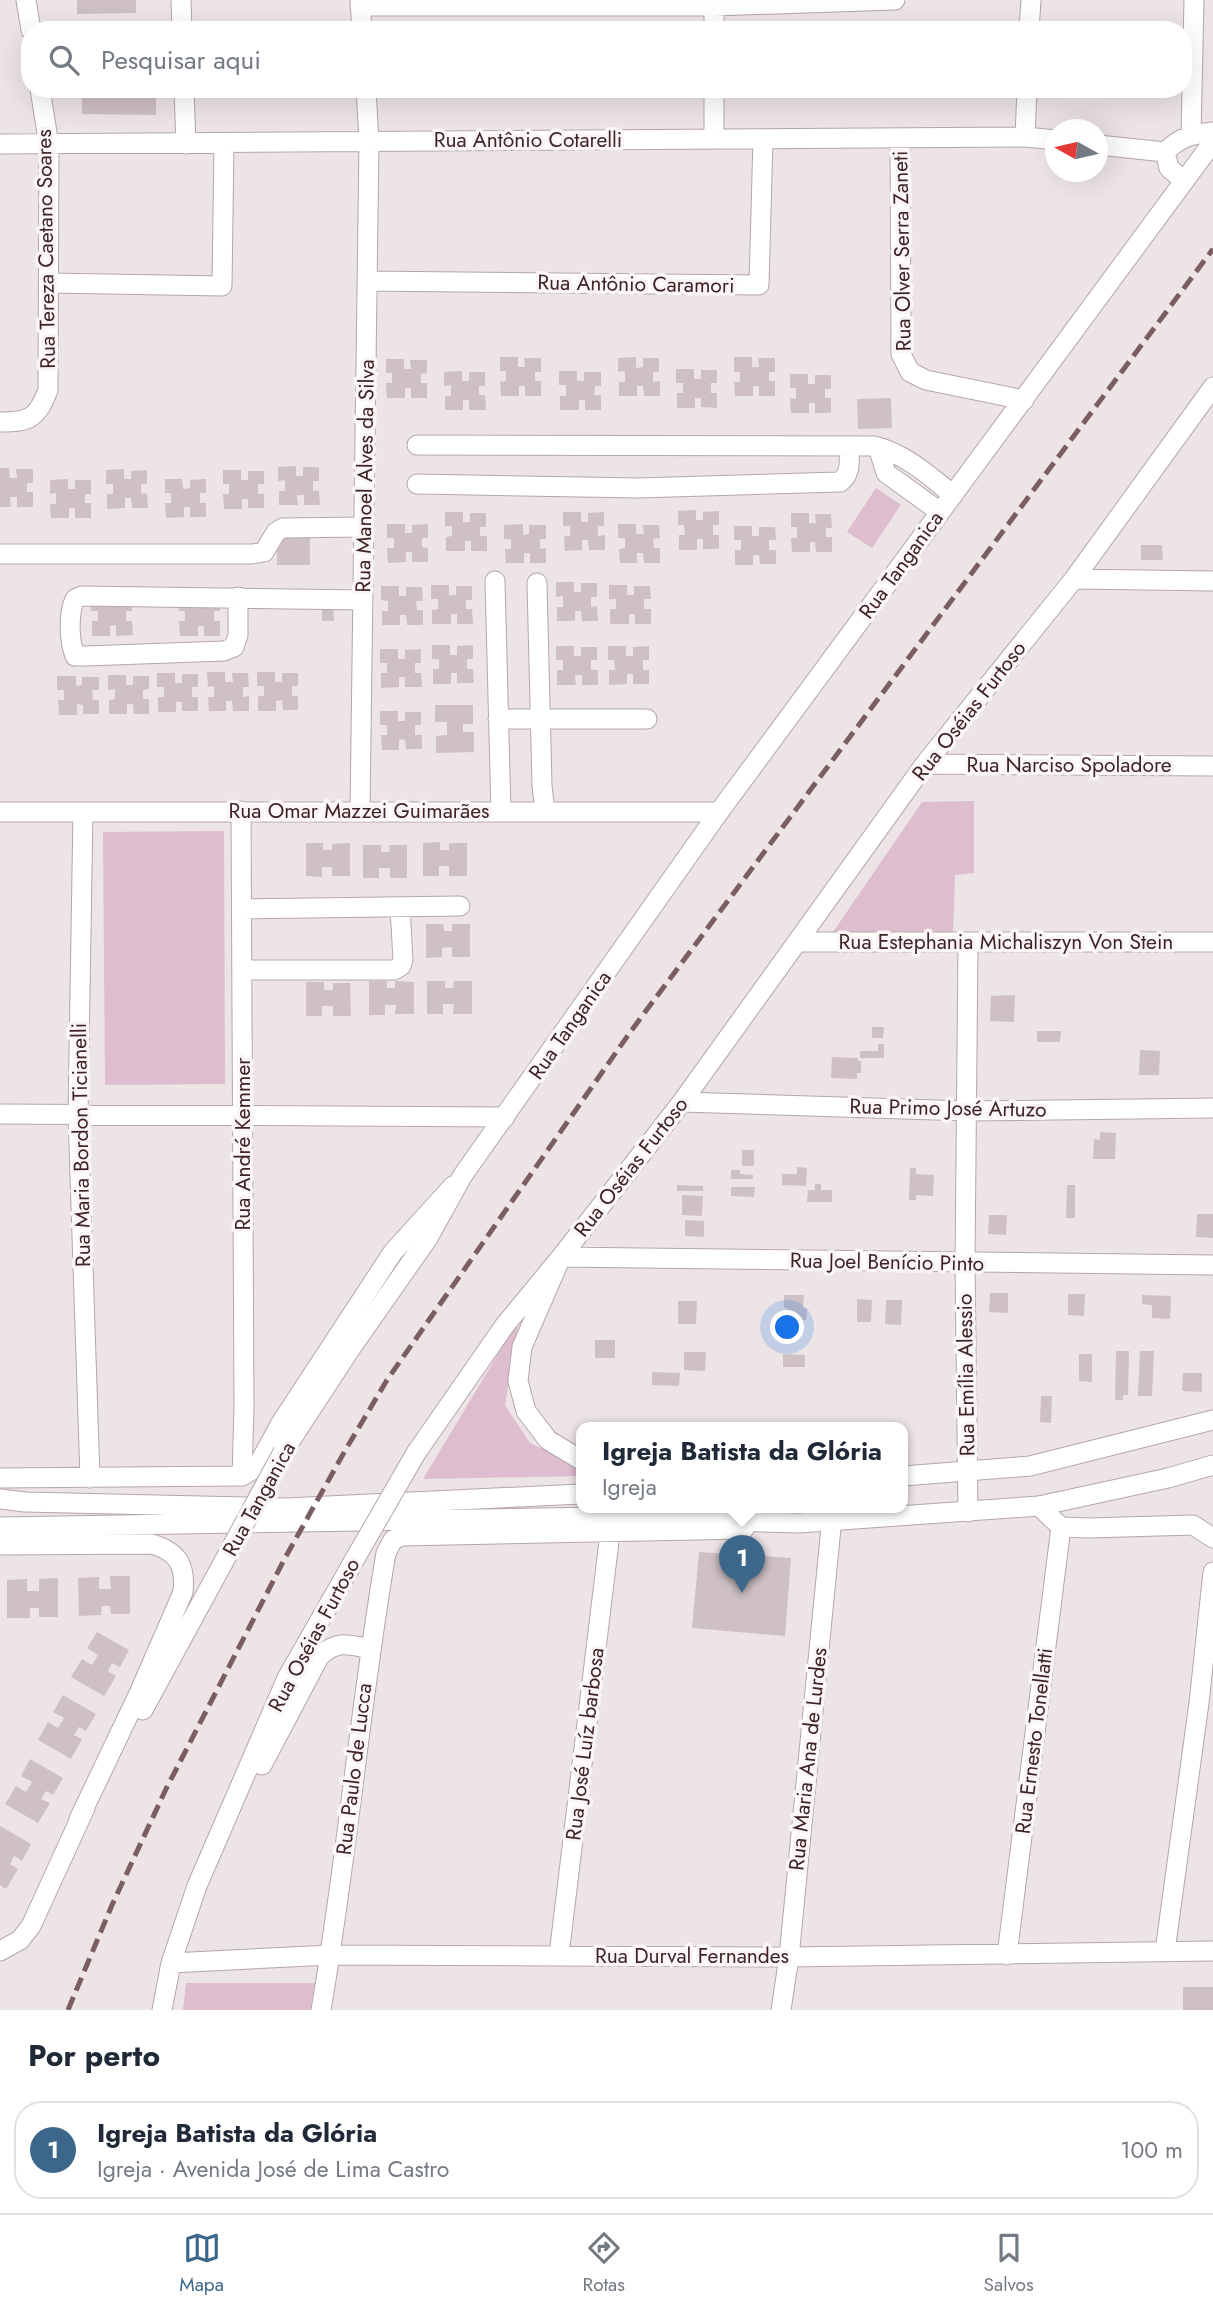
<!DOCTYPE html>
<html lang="pt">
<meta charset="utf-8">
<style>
:root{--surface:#fff;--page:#f6f6f7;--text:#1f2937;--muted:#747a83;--line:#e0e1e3;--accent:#3c678a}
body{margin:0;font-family:Jost,sans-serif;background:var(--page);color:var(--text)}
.compass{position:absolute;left:1045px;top:119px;width:63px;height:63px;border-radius:50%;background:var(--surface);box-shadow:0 7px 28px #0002;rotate:278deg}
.you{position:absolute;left:788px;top:1328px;width:24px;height:24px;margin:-18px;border:5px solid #fff;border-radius:50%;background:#1a73e8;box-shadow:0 0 0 10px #1a73e833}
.badge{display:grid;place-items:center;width:46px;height:46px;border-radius:50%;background:var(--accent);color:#fff;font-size:23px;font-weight:700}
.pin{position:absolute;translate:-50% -58px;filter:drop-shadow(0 2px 4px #0008)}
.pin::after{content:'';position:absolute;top:37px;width:24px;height:21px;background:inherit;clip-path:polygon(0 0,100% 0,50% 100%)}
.popup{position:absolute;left:576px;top:1422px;width:332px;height:91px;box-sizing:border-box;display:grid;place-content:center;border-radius:14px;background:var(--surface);filter:drop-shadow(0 2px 5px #0005);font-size:23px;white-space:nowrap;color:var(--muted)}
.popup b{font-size:26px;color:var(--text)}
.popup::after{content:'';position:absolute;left:50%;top:100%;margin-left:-14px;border:14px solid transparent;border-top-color:var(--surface)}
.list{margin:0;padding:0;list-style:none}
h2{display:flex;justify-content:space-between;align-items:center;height:91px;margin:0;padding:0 28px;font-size:30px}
h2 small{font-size:23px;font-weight:400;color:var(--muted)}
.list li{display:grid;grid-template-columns:46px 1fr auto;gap:21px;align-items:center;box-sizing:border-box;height:98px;margin:0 14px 14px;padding:0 14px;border:2px solid var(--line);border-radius:28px}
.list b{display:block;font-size:26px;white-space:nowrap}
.list p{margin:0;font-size:23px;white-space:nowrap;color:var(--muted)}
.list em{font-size:23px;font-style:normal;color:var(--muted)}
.icon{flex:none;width:38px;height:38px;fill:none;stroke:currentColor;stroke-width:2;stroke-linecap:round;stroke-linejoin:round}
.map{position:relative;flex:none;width:1213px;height:2010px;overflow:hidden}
.search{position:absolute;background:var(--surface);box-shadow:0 7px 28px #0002;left:21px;right:21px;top:21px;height:77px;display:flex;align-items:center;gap:18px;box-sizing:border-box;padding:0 24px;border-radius:28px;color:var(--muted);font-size:26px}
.sheet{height:203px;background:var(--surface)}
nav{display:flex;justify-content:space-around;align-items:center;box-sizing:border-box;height:98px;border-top:2px solid var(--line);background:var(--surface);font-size:19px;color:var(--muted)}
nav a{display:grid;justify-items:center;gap:4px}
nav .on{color:var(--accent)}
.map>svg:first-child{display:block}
.green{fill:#debdcf}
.building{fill:#cec0c4}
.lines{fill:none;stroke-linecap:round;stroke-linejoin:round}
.minor-casing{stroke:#b5a6a9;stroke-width:21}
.tertiary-casing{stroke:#b5a6a9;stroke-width:21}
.minor{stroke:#fff;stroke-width:19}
.tertiary{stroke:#fff;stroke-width:19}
.rail{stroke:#7a5e61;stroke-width:5;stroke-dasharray:14 7;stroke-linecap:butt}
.minor-bridge-casing{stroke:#b5a6a9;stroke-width:21;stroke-linecap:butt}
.tertiary-bridge-casing{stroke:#b5a6a9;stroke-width:21;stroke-linecap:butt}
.minor-bridge{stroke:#fff;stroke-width:19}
.tertiary-bridge{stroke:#fff;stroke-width:19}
.labels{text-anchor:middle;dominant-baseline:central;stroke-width:7;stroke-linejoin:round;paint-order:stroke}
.street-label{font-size:21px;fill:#3f2326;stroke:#faf5f6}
</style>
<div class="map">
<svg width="1213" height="2010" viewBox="0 0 1213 2010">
<rect width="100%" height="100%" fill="#ede4e6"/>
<path class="green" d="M876,488L901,505L872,548L847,532Z
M974,801V873L955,875L953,934L831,935L922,802Z
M224,831L225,1084L105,1085L103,832Z
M519,1319L505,1405L530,1443L581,1467V1476L423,1479Z
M186,1983H315L310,2010H183Z"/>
<path class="building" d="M77,0H136V13L77,14Z
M82,89H156V115L82,114Z
M500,357H518V367H525L524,358H541V372H535V381H541V396H525V386H519V396H501L500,382L506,381V371H500Z
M636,357V368L643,367V358H659V372H653V382L660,381V396H644L643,386H637V396H619V382H625V371L618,372V358Z
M734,357H752V367H759L758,358H775V372H769V381H775V396H759V386H753V396H735L734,382H740V372H734Z
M386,359H404V369H411L410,360H427V373L421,374V383H427V398H411V388H405V398H387L386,383H392V373H386Z
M676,369H694V379H701V370H717V383H711V393H717V408L701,407V398H695V408H677V393H683V383H676Z
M462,371V381H469V372H485V386H479V395H485L486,410H469V400H463V410H445V396H451V385L444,386V372Z
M559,371H577V381H584V372H601V386H595L594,395H601V410H585V400H579V410H560V396H566V385H559Z
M790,374H808V384H815V375H831V389H825V398H831V413H815V403H809V413H791L790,398L796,399V388H790Z
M891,398L892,428L858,429L857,399Z
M296,466V476H303V467H319V481H313V491L319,490L320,505H304V495H297L298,505H279V491H285V480L278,481V467Z
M0,468H9L10,478H17L16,469H33V483H27V492H33V507H17V497H10L11,507H0Z
M124,469V479H131V471L147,470V484H141V493L147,494L148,508H132L131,498H125V508L107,509V494H113V484H106V470Z
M223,470H241V480H248V471H264V484H258V494H264V508H248V499H242V509H224L223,494H229V484H223Z
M68,479V489H75V480H91V494H85V503H91V518H75V508H69V518H51L50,504H56V493L50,494V480Z
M165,479H182L183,489L190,488V480L206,479V493H200V503H206V517H190V507H184V517L166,518L165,503H171V493H165Z
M696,510V520H703V512L719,511V525H713V535H719V549H703V539H697V550H679V535H685L684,525H678V511Z
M445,512H463V522H470V513H486V527H480V536H487V551H471V541H465V551H446V537L452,536V526H445Z
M563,512H581V522H588V513L604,512V526H598V536L605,535V550H589L588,540H582V550L565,551L564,536H570V526H563Z
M791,513H809V523H816L815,514H831L832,528H826V537H832V552H816L815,542H810V552H792L791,538H797V527H791Z
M387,524H405V533H412V525L428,524V538H422V547L428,548V562H412V552H406V562L388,563L387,548H394V538H387Z
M523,524V535L529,534V525H546V539H540V549L546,548V563H530V553H524V563H506L505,549H511V539H504V525Z
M618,524H636V534H644L643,525H659L660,538L653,539L654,548H660V563H644L643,553H637V563H620L619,549L625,548V538H618Z
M734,526H752V536H759V527H775L776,540H769V550H776V564H760L759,555H753V565H735V550H741V540H734Z
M277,534H310V565H277Z
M1141,545H1162L1163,560H1141Z
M556,582H574V592H581V583H597V597H591V607L597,606L598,621H582L581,611H575V621H557V607H563V596L556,597Z
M431,585H449V595H456V586H472V600H466V609H472L473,624H457V614H451V624H432V610L438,609V599H431Z
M609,585H627V595H634V586H650L651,599H644V609H651V624H635V614H629V624H610V609H616V599H609Z
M381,586H399V596H406V587H422L423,601H416L417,610H423V625H407L406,615H400V625H382V611H388V601L381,600Z
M91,597H109V607H116V598H132V611H126V621H132L133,635L116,636V625L110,626V636H92V621H98V611H91Z
M179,597L220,598V611H214V621H220V636H204V626H198V636H180L179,621H185V611H179Z
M322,606H333L334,621H322Z
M432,645H450V655H457V646L473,645V659H467V669H473L474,683H457V673H451V684H433V669H439V659H432Z
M556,646H574V656H581V647H597V660H591V670H598V685H582V675H575L576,685H557V670H563V660H556Z
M608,646H626V656H633V647L649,646V660H643V670H649V684H633V674H627V684L609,685V670H615L614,660H608Z
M380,649H398V659H405V650L421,649V663H415V673H421L422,687H405V677H399V687L381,688V673H387V663H380Z
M207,672H225V682H233L232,673H248L249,687H243V697L249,696V711H233L232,701H226V711H209L208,697H214V686L208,687Z
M257,672H275V682H282V673H298V686H292V696H298V710H283L282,700L276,701V711H258V696H264V686H257Z
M157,673H175V683H182V674H198V687H192V697H198V711H182V702H176V712H158V697H164V687H157Z
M108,675H126V685H133V676H149V689L143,690V699H149V714H134L133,704H127V714H109V700L115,699V689L108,690Z
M57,676H76V686L82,685V677H99V690H92L93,700H99V714H83V705L77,704V715H59L58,700H64V690H57Z
M435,705H473V724H463V732H474V752L436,753V736L447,735V722H435Z
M380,711H398V721H405V712H421V725H415V735H422V749H406L405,740L399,739V750H382L381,735H387V725H380Z
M440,842V850H449V843H467V876H449V866H439V876H423V843Z
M306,843H323V850H332V844L350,843V876H332V867H322V877L306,876Z
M363,845H381V852H390L389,845H407V878H390V868H379V878H363Z
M426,924H443L444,931H452V924H470V957H452V947L442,948V957L426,958Z
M369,981H387V988H395V981L414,982V1014H395L396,1005H385V1015H369Z
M427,981H445V988H453L454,981H472V1014H453L454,1004H443V1014H427Z
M306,982H324V990H333V983H350L351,1016H333V1006H322V1016H306Z
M1015,995L1014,1022L990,1021L991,996Z
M872,1027H884L883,1038H872Z
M1037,1031H1061L1060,1042H1037Z
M878,1044H884V1058H860V1051H878Z
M1140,1050L1160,1051L1159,1075H1139Z
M832,1057L858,1058V1061H861V1073H857V1079L831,1078Z
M1100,1132L1116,1133L1115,1159H1093L1094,1139L1100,1140Z
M742,1150H754V1166H742Z
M797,1167L807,1168L806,1186L782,1185V1174H797Z
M910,1168H916V1174L934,1175L933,1196L916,1195V1200H909Z
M731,1170H740V1174L753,1175V1179H731Z
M815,1184H821V1190H832V1202H807L808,1190H815Z
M677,1185L703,1186V1191H677Z
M1067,1185H1075V1218H1066Z
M731,1187H755L754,1197L731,1196Z
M682,1195L703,1196L702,1216L682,1215Z
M1197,1214H1213V1238L1196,1237Z
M989,1215H1007L1006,1235L988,1234Z
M685,1220L704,1221V1237L685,1236Z
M990,1293H1008V1313L989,1312Z
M1068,1294H1085L1084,1316L1068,1315Z
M784,1295H804L803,1308L807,1309L806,1320H787V1308H784Z
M1142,1295L1171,1296L1170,1319L1152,1318V1305L1142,1304Z
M857,1299L872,1300L871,1322H857Z
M886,1300H902L901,1325L885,1324Z
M678,1301H697L696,1324H678Z
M595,1340H615V1358H595Z
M1116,1351H1129L1128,1395H1123V1400H1115Z
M1140,1351H1154L1152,1396H1138Z
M684,1352H706L705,1371L684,1370Z
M783,1354L805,1355V1367H783Z
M1079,1354H1092V1382L1079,1381Z
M652,1372L680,1373L679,1386L652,1385Z
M1183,1373H1202V1392L1182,1391Z
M1041,1396H1052L1051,1423L1040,1422Z
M699,1552L791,1558L785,1636L692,1628Z
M110,1576H130V1614H111L110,1606H102L101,1615L79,1616L78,1578L99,1577V1589H111Z
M58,1578V1617H39V1608H30V1618H7V1580L27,1579V1591H39V1579Z
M97,1632L129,1650L120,1667L112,1663L108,1671L116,1676L104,1696L71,1677L82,1659L92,1665L98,1655L87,1648Z
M63,1695L96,1714L86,1731L79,1727L74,1735L82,1739L71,1759L38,1740L48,1722L58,1728L64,1718L53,1712Z
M30,1759L63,1778L53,1795L46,1791L41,1799L50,1803L38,1823L5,1804L16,1786L26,1792L32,1782L21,1776Z
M0,1826L31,1844L22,1861L14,1856L10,1864L18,1869L6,1889L0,1885Z
M1183,1987H1213V2010H1183Z"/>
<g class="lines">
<g class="minor-casing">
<path id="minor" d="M26,0L31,30
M181,0L182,30
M360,0L362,30
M714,0V30
M360,6H714L895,0
M1029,30L1031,0
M184,89L186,144
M714,89V139
M1191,135L1194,0
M1025,137L1027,89
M900,138L901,354L910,372L926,380L1024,400
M0,144L1025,137L1056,140
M1098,145L1165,152
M1184,181L1169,168L1165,152C1182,136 1190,135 1213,132
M367,281L759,285L763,139
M49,283L222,286L224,143
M0,422C29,422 37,419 48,390L49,145L40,89
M417,445L874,446C904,453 930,476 953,495
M878,447L886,473L940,512
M417,484L638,488L840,482C852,474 849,459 849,446
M0,554H252L264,552L276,532L283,528L364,527
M1074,579L1213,581
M495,581L501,812
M537,583L542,786L545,812
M238,597V635L234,647L224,651L86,656H75C69,641 68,614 75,599L82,596L363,600
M498,719H647
M925,764L1213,766
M241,811L244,1407L242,1476
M360,811L369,141L366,89
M0,812H719
M83,813L78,1114L90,1478
M242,909L460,906
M798,942H1213
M242,970H394L401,966L403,960L400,907
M682,1102L967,1111L1213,1108
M0,1114L505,1117
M416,1453L505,1325L561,1257L682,1102L925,764L1074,579L1213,387
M581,1460L548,1440L526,1411L518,1381L522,1347L561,1257L1213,1265
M0,1478L242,1476L257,1467L281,1423L393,1252L453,1186
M1039,1506L1061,1527L1089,1528L1193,1525L1213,1538
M968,1512L965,1263L968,943
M262,1765L319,1657C336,1640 348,1644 370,1649
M1165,1951L1199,1703L1213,1572
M559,1955L610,1533
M1007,1955L1061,1527
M171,1963L330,1955L789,1957L1213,1951
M162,2010L171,1963L197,1886L287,1678L356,1557
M321,2010C347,1859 360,1705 386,1553L393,1540L401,1536L744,1529
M781,2010L789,1957L833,1507"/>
</g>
<g class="tertiary-casing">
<path id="tertiary" d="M283,1452L351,1348L428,1238L463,1175L719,812L1213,142
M903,1476L1030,1466L1213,1420
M0,1499L25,1502L286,1508L581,1494
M0,1527L602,1517L799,1523L1039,1506L1168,1478L1213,1465
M0,1545L152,1544C178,1552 186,1565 183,1592L140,1691L79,1819
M143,1710L223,1563
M0,1951L20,1940L31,1926L85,1808"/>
</g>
<use href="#minor" class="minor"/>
<use href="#tertiary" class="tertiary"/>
<path class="rail" d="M68,2010L112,1905L166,1789L285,1558L346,1449L387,1380L631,1031L1213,249"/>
<g class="minor-bridge-casing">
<path id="minor-bridge" d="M356,1557L416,1453"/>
</g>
<g class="tertiary-bridge-casing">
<path id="tertiary-bridge" d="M223,1563L283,1452"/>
</g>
<use href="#minor-bridge" class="minor-bridge"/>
<use href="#tertiary-bridge" class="tertiary-bridge"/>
</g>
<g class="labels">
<g class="street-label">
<text x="528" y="140">Rua Antônio Cotarelli</text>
<text transform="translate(46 249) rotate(-91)">Rua Tereza Caetano Soares</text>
<text transform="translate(902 251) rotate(-91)">Rua Olver Serra Zaneti</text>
<text transform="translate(636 284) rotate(1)">Rua Antônio Caramori</text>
<text transform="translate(365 476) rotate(-89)">Rua Manoel Alves da Silva</text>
<text transform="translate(901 565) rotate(-54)">Rua Tanganica</text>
<text transform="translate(969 711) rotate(-52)">Rua Oséias Furtoso</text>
<text x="1069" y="765">Rua Narciso Spoladore</text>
<text x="359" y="811">Rua Omar Mazzei Guimarães</text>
<text x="1006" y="942">Rua Estephania Michaliszyn Von Stein</text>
<text transform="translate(570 1025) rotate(-55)">Rua Tanganica</text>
<text transform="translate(948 1108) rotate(1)">Rua Primo José Artuzo</text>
<text transform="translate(243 1144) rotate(-90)">Rua André Kemmer</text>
<text transform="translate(81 1145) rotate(-91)">Rua Maria Bordon Ticianelli</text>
<text transform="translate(631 1167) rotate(-52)">Rua Oséias Furtoso</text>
<text transform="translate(887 1262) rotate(1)">Rua Joel Benício Pinto</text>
<text transform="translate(966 1375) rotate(-91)">Rua Emília Alessio</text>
<text transform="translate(259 1499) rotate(-61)">Rua Tanganica</text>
<text transform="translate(314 1635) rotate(-62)">Rua Oséias Furtoso</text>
<text transform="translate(1034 1741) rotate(-83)">Rua Ernesto Tonellatti</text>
<text transform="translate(585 1744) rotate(-83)">Rua José Luíz barbosa</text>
<text transform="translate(808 1759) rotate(-84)">Rua Maria Ana de Lurdes</text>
<text transform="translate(354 1769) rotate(-83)">Rua Paulo de Lucca</text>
<text x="692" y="1956">Rua Durval Fernandes</text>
</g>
</g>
</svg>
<svg class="compass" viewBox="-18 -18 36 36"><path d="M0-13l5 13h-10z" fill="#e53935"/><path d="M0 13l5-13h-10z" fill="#747a83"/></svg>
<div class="you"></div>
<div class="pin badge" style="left:742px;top:1593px">1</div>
<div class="popup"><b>Igreja Batista da Glória</b>Igreja</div>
<div class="search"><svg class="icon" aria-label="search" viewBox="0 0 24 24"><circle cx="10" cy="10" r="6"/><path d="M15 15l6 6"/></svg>Pesquisar aqui</div>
</div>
<section class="sheet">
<h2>Por perto<small></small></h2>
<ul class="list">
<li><span class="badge">1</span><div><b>Igreja Batista da Glória</b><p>Igreja · Avenida José de Lima Castro</p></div><em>100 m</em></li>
</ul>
</section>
<nav>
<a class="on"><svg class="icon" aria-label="map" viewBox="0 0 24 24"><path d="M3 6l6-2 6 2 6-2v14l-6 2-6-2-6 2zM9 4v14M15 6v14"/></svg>Mapa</a>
<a><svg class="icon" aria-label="directions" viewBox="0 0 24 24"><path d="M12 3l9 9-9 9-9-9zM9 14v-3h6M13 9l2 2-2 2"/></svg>Rotas</a>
<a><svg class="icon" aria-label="saved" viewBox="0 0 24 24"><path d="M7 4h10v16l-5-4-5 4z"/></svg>Salvos</a>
</nav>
